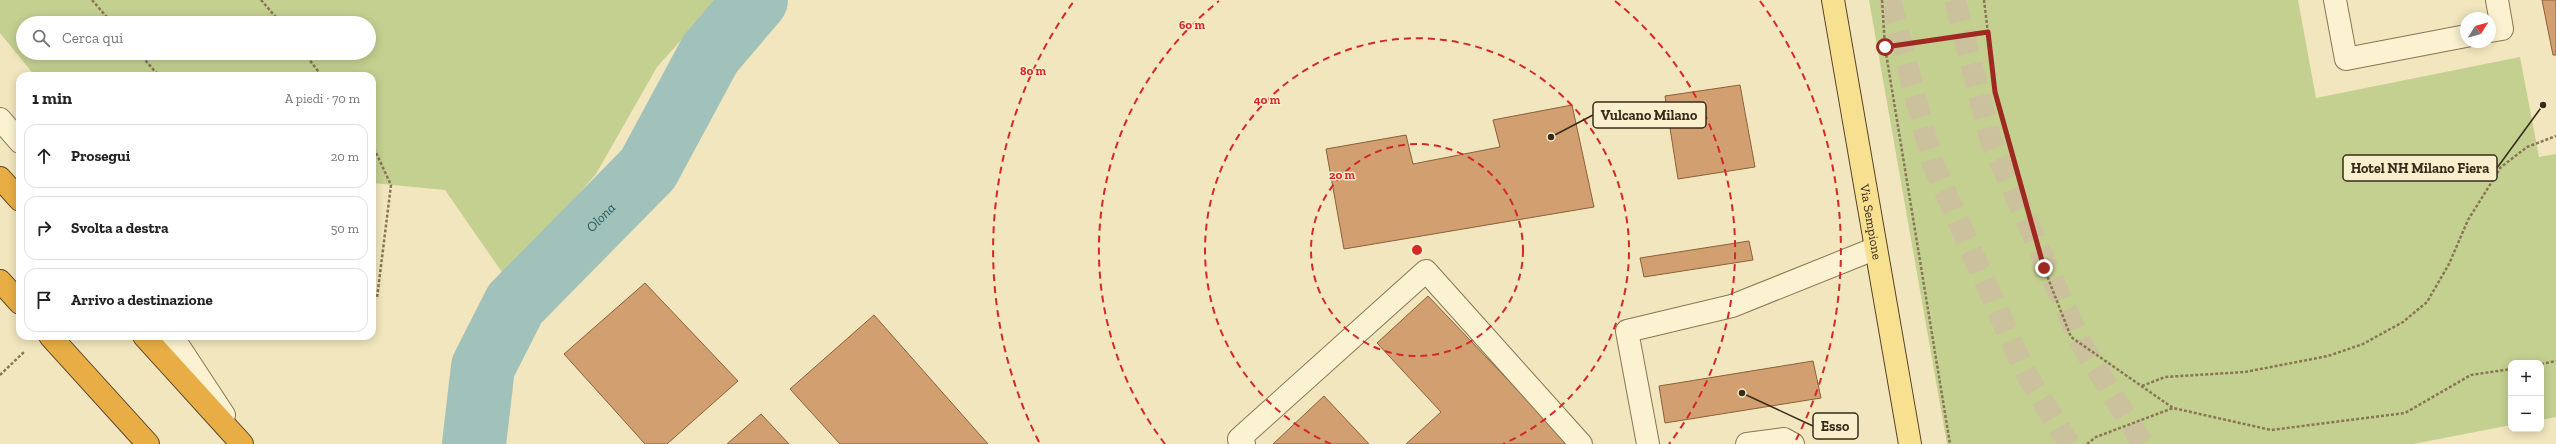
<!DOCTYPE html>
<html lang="it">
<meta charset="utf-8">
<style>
:root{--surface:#fff;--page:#f2f2f2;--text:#222;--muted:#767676;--line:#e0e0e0}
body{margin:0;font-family:"Zilla Slab",serif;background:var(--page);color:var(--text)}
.controls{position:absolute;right:12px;bottom:12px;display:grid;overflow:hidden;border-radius:8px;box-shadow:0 2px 10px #0003}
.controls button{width:36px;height:36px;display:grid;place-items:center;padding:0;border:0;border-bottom:1px solid var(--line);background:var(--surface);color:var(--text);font:20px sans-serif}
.compass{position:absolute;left:2460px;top:12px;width:36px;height:36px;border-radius:50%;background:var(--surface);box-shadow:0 2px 10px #0003;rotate:53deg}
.stop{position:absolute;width:12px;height:12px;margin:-9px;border:3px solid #9e2920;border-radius:50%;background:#fff}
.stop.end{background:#9e2920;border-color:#fff;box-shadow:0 1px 4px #0008}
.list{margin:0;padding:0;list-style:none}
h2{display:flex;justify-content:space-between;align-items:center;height:52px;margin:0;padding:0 16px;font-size:17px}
h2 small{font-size:13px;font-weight:400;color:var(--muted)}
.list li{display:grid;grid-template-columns:26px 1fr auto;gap:12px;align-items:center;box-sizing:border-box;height:64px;margin:0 8px 8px;padding:0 8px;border:1px solid var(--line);border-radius:12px}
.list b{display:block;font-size:15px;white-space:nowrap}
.list em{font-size:13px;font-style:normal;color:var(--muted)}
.icon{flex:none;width:22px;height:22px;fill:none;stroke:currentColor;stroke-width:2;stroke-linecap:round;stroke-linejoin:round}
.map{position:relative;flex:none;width:2556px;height:444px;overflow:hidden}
.search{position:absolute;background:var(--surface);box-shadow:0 2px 10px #0003;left:16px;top:16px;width:360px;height:44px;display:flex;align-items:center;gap:10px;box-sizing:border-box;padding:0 14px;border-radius:22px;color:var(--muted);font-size:15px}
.panel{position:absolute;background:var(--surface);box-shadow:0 2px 10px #0003;left:16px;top:72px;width:360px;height:268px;border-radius:12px}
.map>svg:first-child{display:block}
.green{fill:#c3d090;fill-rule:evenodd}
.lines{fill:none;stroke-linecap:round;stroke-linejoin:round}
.river{stroke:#a1c2bb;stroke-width:64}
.building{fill:#d2a070;stroke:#8b6039}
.highway-tunnel{stroke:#ccc19d;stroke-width:22;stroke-dasharray:22 11;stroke-linecap:butt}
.minor-casing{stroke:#8a7555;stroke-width:24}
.major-casing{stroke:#57422a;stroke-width:24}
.highway-casing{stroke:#57422a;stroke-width:24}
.path{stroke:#8a7555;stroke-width:2.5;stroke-dasharray:3 2;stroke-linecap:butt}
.minor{stroke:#fbf2d1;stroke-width:22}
.major{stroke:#f8e091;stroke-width:22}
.highway{stroke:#e8ae45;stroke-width:22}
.route{stroke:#9e2920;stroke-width:5}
.ring{fill:none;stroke:#d62828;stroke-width:2;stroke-dasharray:7 5}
.labels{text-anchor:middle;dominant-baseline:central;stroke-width:3;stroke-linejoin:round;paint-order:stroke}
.street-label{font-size:13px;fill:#382b1b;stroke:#f8efcd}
.water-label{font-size:14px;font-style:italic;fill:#295959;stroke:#f8efcd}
.centre{fill:#d62828;stroke:#f8efcd;stroke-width:2}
.ring-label{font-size:12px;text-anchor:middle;font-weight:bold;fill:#d62828;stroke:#f8efcd;stroke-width:3;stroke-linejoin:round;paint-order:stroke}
.leader{fill:none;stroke:#382b1b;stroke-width:1.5}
.callout-dot{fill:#382b1b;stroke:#f8efcd;stroke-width:1.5}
.callout{fill:#f8efcd;stroke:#382b1b;stroke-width:1.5}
.callout-label{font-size:14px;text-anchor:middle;font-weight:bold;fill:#382b1b}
</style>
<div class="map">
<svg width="2556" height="444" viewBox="0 0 2556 444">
<rect width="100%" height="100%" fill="#f1e6bd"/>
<path class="green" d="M0,0H717L657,67L596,174L506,278L445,190L372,183V76H35L0,33ZM23,23H369V53H23Z
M1869,0H2298L2316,98L2520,57L2539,157L2556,154V417L2541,420V363H2511V425L2413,444H1947Z"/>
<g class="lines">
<path class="river" id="s1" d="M474,444L483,367L515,304L648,169L710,54L756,0"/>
</g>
<path class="building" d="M2542,0H2556V55H2553Z
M1740,85L1755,167L1678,179L1665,96Z
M1572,105L1594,207L1344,249L1326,149L1406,135L1413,164L1500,147L1493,120Z
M1749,241L1753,260L1644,277L1640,258Z
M645,283L738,381L667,444H645L564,354Z
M1428,296L1569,444H1406L1441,412L1377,343Z
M874,315L988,444H840L790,389Z
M1813,361L1821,398L1665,423L1659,386Z
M1324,396L1369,444H1273Z
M761,414L789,444H727Z"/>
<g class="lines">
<path class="highway-tunnel" d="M1890,0L1933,164L2025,372L2069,444
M1955,0L1991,141L2082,345L2143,444"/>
<g class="minor-casing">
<path id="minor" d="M2335,0L2346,59L2466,36
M2490,31L2502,29L2497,0
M0,119L20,142
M172,336L224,415
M1244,444L1239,439L1426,271L1581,444
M1648,444L1627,331L1732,306L1874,249
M1747,444L1784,439L1793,444"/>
</g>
<g class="major-casing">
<g id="major">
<path id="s2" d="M1833,0L1910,444"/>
</g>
</g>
<g class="highway-casing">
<path id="highway" d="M0,178L20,200
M0,281L20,303
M50,336L148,444
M144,336L242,444"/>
</g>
<path class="path" d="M92,0L112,23
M261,0L281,23
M1882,0L1885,47L1950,444
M1984,0L1995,92L2044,268L2071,337L2173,408L2271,430L2405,413L2471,375L2511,369
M1885,47L1988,31
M139,53L159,76
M304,53L322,76
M372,144L391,185L377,298
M2541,364L2556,361
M0,375L24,352
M2142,386L2165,377L2245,372L2328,356L2363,344L2403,322L2427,302L2449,264L2468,220L2501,167L2527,147L2556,136
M2087,444L2096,437L2173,408"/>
<use href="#minor" class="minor"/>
<use href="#major" class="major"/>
<use href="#highway" class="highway"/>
</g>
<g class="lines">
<path class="route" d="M1885,47L1988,32L1995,92L2044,268"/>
</g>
<g class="ring">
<circle cx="1417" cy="250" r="106"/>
<path d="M1331 444A212 212 0 1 1 1503 444"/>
<path d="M1165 444A318 318 0 0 1 1219 1M1615 1A318 318 0 0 1 1669 444"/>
<path d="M1039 442A424 424 0 0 1 1074 1M1760 1A424 424 0 0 1 1795 442"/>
</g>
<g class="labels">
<g class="street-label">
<text stroke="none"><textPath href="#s2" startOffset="225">Via Sempione</textPath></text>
</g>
<g class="water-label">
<text stroke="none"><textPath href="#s1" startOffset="270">Olona</textPath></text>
</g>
</g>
<circle cx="1417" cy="250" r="6" class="centre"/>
<g class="ring-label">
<text x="1192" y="29">60 m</text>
<text x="1033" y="75">80 m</text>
<text x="1267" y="104">40 m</text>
<text x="1342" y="179">20 m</text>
</g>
<path class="leader" d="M1551 137L1593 115M2543 105L2497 168M1742 393L1813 426"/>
<g class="callout-dot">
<circle cx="1551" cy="137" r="4"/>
<circle cx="2543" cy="105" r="4"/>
<circle cx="1742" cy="393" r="4"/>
</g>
<g class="callout">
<rect x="1593" y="102" width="113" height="26" rx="4"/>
<rect x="2343" y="155" width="154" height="26" rx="4"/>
<rect x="1813" y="413" width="45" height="26" rx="4"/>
</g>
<g class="callout-label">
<text x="1649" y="120">Vulcano Milano</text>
<text x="2420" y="173">Hotel NH Milano Fiera</text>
<text x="1835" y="431">Esso</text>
</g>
</svg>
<div class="controls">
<button>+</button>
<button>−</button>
</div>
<svg class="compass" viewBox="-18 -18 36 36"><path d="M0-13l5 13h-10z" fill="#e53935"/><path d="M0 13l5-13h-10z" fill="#767676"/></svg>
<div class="stop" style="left:1885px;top:47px"></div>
<div class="stop end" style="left:2044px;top:268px"></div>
<div class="search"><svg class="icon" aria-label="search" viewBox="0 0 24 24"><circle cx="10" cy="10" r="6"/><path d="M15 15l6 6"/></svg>Cerca qui</div>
<section class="panel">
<h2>1 min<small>A piedi · 70 m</small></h2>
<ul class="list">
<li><svg class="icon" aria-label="ahead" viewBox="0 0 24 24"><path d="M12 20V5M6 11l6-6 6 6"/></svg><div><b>Prosegui</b></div><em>20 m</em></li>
<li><svg class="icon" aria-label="right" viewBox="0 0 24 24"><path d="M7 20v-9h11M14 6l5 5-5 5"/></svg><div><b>Svolta a destra</b></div><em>50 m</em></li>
<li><svg class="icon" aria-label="arrive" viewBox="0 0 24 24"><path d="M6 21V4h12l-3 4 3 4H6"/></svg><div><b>Arrivo a destinazione</b></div></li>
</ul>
</section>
</div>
